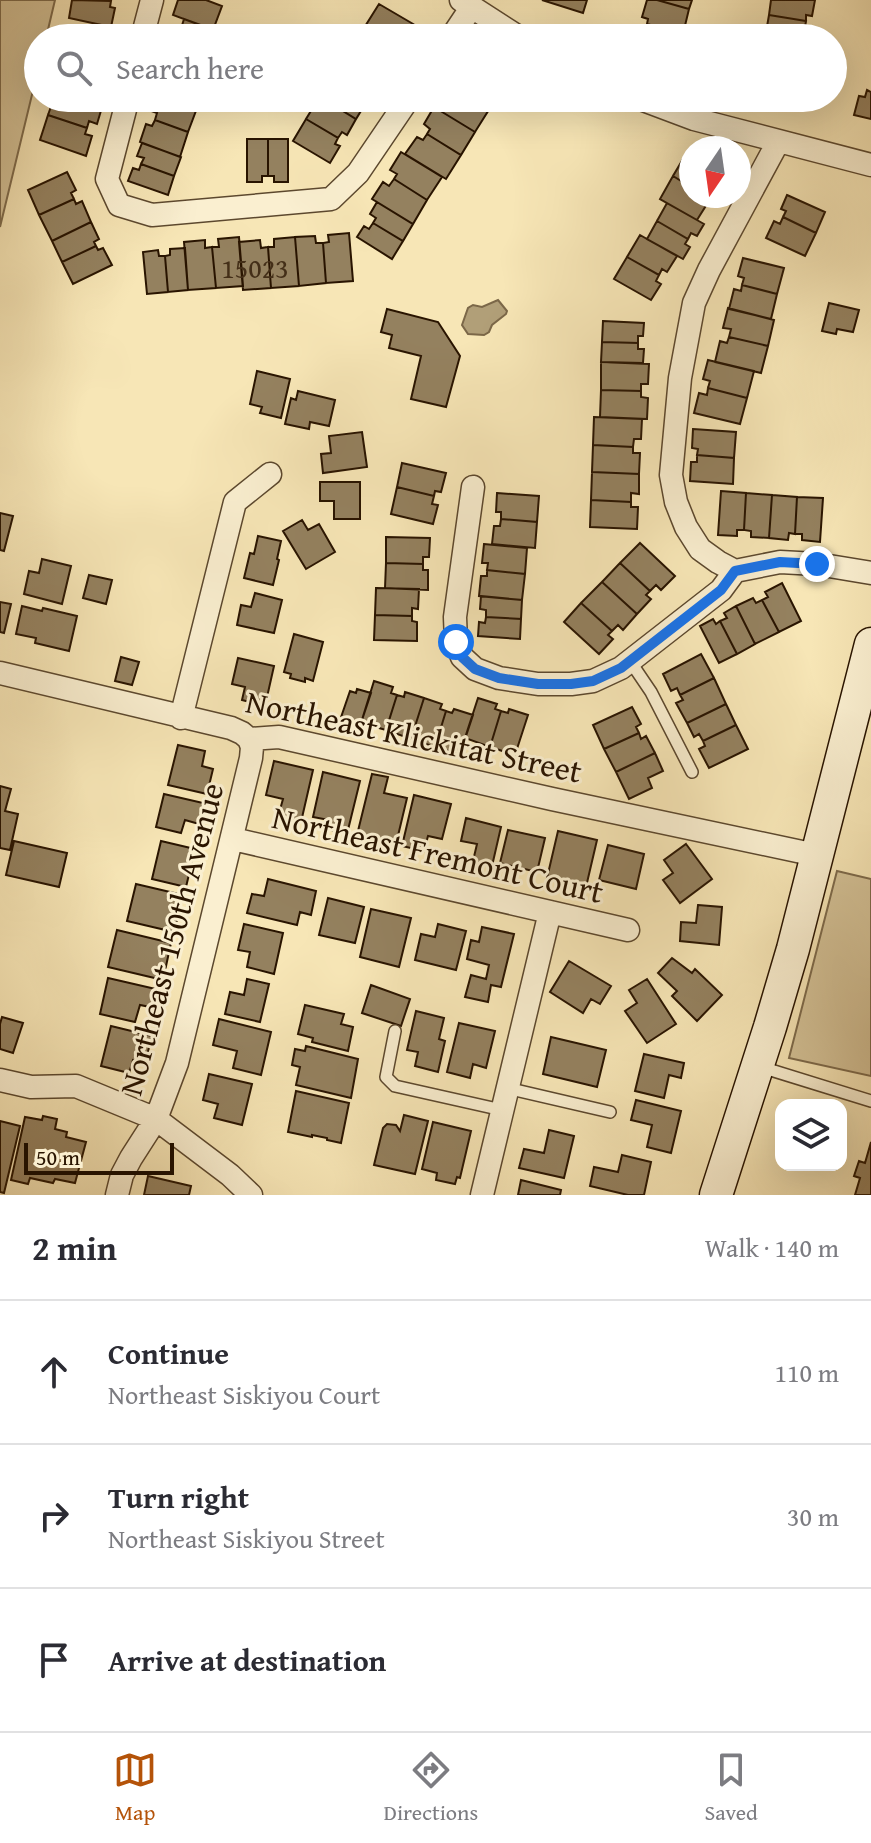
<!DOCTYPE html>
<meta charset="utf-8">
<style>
:root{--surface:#fff;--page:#f7f7f7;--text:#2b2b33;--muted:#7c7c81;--line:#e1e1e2;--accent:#b45309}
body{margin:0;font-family:"Gentium Book Plus",serif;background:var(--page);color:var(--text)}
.controls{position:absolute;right:24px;bottom:24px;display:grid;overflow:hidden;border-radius:16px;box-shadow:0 8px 32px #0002}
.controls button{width:72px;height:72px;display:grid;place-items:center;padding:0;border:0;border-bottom:2px solid var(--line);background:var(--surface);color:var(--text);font:40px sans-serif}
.compass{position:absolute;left:679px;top:136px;width:72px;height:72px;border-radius:50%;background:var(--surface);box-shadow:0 8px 32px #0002;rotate:193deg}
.scale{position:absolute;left:24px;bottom:20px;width:150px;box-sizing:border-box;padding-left:8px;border:4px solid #291400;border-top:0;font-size:22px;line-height:28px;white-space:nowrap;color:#291400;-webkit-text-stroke:6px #faefd0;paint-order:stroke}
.stop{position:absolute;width:24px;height:24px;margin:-18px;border:6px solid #1a73e8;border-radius:50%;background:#fff}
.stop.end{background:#1a73e8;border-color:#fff;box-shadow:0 2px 8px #0008}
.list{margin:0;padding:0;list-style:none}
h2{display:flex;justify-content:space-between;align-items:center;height:104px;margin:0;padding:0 32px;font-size:34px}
h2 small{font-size:26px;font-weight:400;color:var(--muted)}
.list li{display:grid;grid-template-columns:52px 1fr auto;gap:24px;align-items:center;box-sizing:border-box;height:144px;padding:0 32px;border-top:2px solid var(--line)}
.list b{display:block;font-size:30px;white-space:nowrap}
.list p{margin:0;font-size:26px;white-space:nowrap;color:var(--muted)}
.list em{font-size:26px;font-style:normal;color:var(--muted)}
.icon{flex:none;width:44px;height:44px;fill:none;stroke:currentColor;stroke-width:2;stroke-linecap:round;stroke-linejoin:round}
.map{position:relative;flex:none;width:871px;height:1195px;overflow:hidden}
.search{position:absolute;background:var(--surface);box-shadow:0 8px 32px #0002;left:24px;right:24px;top:24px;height:88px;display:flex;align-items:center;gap:20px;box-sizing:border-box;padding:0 28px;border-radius:44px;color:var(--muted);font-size:30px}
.sheet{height:536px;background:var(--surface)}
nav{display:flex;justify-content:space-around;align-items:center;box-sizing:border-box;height:112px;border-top:2px solid var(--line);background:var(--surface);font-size:22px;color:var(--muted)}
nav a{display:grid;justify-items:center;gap:4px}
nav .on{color:var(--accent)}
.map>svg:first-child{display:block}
.green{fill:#d4c297;stroke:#7e6b4c;stroke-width:2}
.water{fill:#b19f78;stroke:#7b6748;stroke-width:2}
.building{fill:#94815f;stroke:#291400;stroke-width:2}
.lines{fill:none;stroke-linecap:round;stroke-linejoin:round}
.lane-casing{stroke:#5c482e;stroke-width:14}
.street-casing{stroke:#5c482e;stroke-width:25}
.secondary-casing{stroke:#291400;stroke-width:35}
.lane{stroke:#faefd0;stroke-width:11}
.street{stroke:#faefd0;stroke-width:22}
.secondary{stroke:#faefd0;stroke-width:32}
.route{stroke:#1a73e8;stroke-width:10}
.labels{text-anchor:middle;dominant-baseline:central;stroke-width:6;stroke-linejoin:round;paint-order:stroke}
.number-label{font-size:28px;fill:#442f18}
.street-label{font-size:32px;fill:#291400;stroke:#faefd0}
</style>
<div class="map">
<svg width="871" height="1195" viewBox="0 0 871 1195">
<rect width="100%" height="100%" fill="#f7e6b6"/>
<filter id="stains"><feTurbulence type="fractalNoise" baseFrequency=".0025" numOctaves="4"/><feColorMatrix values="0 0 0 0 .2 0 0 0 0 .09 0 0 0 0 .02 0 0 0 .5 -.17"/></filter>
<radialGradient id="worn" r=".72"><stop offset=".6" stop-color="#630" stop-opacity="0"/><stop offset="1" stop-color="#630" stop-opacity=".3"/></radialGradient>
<path class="green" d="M0,0H55L46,38H38V70L0,227Z
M837,871L871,879V1076L789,1058Z"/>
<path class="water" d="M498,300L507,311L506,314L492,325L489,332L484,335L468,334L462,325L468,308L473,305L482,307Z"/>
<path class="building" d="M72,0L111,1L110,7L115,8L111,27L69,18Z
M178,0H206L222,6L213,30L173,15Z
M542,0H587L583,13Z
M647,0H657L689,9L683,34L647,24L648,19L642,17Z
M657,0H692L689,9Z
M771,0H815L812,16L806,15V21L769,15Z
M379,4L420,28L414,38H381L364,28Z
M769,15L806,21L805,27L811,28L809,38H765Z
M184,19L223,33L221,38H184L185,34L180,32Z
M647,24L683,34L681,38H637L639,28L645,30Z
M867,90L871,92V119L854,115L859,96L865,97Z
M54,98H85L103,104L97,124L89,121L87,128L48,115Z
M156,98H170L197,108L188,132L155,120L157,113L151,111Z
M319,98H322L356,119L347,135L342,132L338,138L306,119Z
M322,98H362L367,101L356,119Z
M440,98H474L490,108L475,132L434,107Z
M434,107L475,132L461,155L427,134L430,129L424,124Z
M48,115L87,128L85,134L92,136L86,156L40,140Z
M306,119L338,138L335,144L340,146L330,163L293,141Z
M155,120L188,132L180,157L140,142L146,124L152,126Z
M427,134L461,155L446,179L405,154L417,137L423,140Z
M247,139H268V176H262V182H247Z
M268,139H288V182H274V176H268Z
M142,143L181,157L174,176L141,164L144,158L137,156Z
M401,152L442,177L427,200L394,179L397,174L390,170Z
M686,154L691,157V187L673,176Z
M141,164L174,176L168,195L128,181L133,168L139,170Z
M67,172L76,190L71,193L74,199L39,215L28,190Z
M673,176L691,187V196H705L702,201L707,204L697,220L660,199Z
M394,179L427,200L413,224L372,199L383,182L389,186Z
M787,195L825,212L816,233L783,217L786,211L781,209Z
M74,199L76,204L82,201L91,222L52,241L39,215Z
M377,202L413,224L403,241L373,223L376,218L370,214Z
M667,203L704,224L697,236L691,233L688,239L657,221Z
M783,217L816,233L805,256L766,238L774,221L780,224Z
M657,221L688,239L685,244L690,247L683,259L647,239Z
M91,222L99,239L94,242L96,246L62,262L52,241Z
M373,223L403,241L392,259L357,237L364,226L369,229Z
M349,233L353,281L326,283L323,243L329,242L328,235Z
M640,235L677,256L667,272L662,269L659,275L627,257Z
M315,236L316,243H323L326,283L299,286L295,237Z
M239,237L243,286L216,288L212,247H219L218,239Z
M295,237L299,286L271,288L268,247H274V239Z
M205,240V248L212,247L216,288L188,290L184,242Z
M260,240L261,248L268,247L271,288L243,290L239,242Z
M96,246L98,250L103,248L112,265L73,284L62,262Z
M185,248L188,290L168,292L165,256L170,255V249Z
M158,250L159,256H165L168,292L147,294L143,252Z
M627,257L659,275L656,281L661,284L651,300L614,279Z
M743,258L784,268L777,294L742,285L744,278L738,276Z
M742,285L777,294L771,319L729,309L734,289L741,291Z
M829,303L859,310L853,332L837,329L836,334L822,331Z
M728,308L774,320L768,346L729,337L731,329L723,328Z
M387,309L438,322L460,356L446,407L411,399L421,356L389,348L392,335L381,332Z
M603,321L644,323L643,336H638V343L602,342Z
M729,337L768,346L761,373L715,362L720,341L727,343Z
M602,342L638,343V349H644L643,363L601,362Z
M708,360L754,371L747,398L708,388L710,381L703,379Z
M601,362L649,364L648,384H641V391L601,390Z
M257,371L290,379L281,418L260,413L262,407L250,404Z
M708,388L747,398L740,424L694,413L699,393L707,395Z
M601,390L641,391V397L648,398L647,419L600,417Z
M298,391L335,400L329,426L310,422L309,429L285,424L291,398L296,400Z
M594,417L642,419L641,439H634L633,447L593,445Z
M693,429L736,432L734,458L697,455L698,449L692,448Z
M362,432L367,467L323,473L321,454L331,453L329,436Z
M593,445L633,447V453H640L639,474L592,472Z
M697,455L734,458L733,484L690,481L691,462H697Z
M402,463L446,473L441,492L435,491L434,496L397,487Z
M592,472L639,474V494L631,493V502L591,500Z
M320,482H360V519H334V501H320Z
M397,487L434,496L432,504L438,505L433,524L391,514Z
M721,491L746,493L744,530H737V536L718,535Z
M497,493L539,496L537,522L501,519V512H496Z
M746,493L772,495L769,538L751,537V531L744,530Z
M772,495L797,497L795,534L789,533L788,540L769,538Z
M797,497L823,498L820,542L802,540V534H795Z
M591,500L631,502V507H638L637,529L590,527Z
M0,513L13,516L4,551L0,550Z
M501,519L537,522L535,548L492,544L494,526H500Z
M302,520L308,530L319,524L335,552L306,569L283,531Z
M258,536L281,541L277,559L279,560L273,585L244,578L250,553L254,554Z
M386,537L430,538L429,557H423V564L386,563Z
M640,543L675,576L661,590L656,585L650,591L620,563Z
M484,544L527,548L525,574L487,570L488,563H482Z
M42,559L71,566L62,604L24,594L29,571L39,573Z
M386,563L423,564V570H428V590L385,588Z
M620,563L650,591L646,595L651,599L637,614L602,582Z
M487,570L525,574L522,600L479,596L481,576H487Z
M89,575L112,580L106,604L83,598Z
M602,582L637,614L623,630L618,625L612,631L581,603Z
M782,583L801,621L779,632L762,600L768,597L765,592Z
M376,588L419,589L418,609L412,608V616L375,615Z
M255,593L282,600L274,633L237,625L241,605L251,607Z
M481,596L522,600L521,619L486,617V610L480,609Z
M753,598L756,603L762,600L779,632L755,644L736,606Z
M0,602L11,604L4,633L0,632Z
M581,603L612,631L608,635L613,639L599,654L564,622Z
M22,606L42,611L43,608L77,616L69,651L35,643L36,638L16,634Z
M736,606L755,644L737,654L720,621L727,618L724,613Z
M375,615L412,616V621L417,622V641L374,640Z
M486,617L521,619L520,639L478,636L479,622L485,623Z
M713,619L716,624L720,621L737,654L719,663L700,626Z
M294,634L323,642L313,681L305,678V682L290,678L291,674L284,672Z
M701,654L714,678L680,695L677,688L671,691L663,674Z
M121,657L139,662L132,685L115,681Z
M238,658L274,666L265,706L242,700L245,687L232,684Z
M714,678L726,704L687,723L676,703L683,700L680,695Z
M374,681L393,687L391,693L397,695L386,730L361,723Z
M357,689L371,693L358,732L338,726L350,691L356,693Z
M405,692L424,698L411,739L386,730L397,695L404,697Z
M424,698L442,704L440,709L446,711L435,747L411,739Z
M478,698L497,704L495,709L501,711L490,747L465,738Z
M726,704L736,725L703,741L699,734L694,737L687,723Z
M632,707L641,724L636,727L639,733L604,749L593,725Z
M454,709L473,715L460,754L435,747L446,711L452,713Z
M509,709L528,715L515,755L490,747L501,711L508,713Z
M736,725L748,749L709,768L699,749L705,746L703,741Z
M639,733L641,739L646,736L655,753L616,772L604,749Z
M178,745L205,751L202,766L213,769L207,794L168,785Z
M655,753L663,771L648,778L652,788L629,799L616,772Z
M274,761L313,770L301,822L278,817L283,799L266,795Z
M323,772L360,781L347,834L327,829L329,820L313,817Z
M372,774L388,777L384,793L407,798L396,844L357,835Z
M0,786L11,789L5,811L18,814L10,850L0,848Z
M164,794L203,803L199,824L185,820L181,833L156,827Z
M414,795L451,804L442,839L428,836L424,851L402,846Z
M466,818L501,827L492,866L473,861L477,844L461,841Z
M508,830L545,838L537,872L500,863Z
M558,831L597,840L586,887L547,878Z
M14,841L67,853L59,887L6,875Z
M161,841L195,849L186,887L152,879Z
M686,844L712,879L680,903L663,880L673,873L664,860Z
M608,845L644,854L636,889L599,880Z
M268,879L316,891L311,915L300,912L297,925L247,913L252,894L264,896Z
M136,884L183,895L174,932L127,921Z
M328,898L364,907L355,943L319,935Z
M698,905L722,907L719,945L680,941L681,922L696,923Z
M371,909L411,918L399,967L360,957Z
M244,924L283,933L274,974L247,967L250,952L238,950Z
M438,924L466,931L456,970L415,960L421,934L435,937Z
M482,927L514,934L501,987L491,985L488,1002L465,997L471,975L486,979L489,965L467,959L471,940L479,942Z
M117,930L171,943L163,980L108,967Z
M672,958L692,973L695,969L722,995L697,1021L672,996L677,991L658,973Z
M569,961L611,986L600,1004L591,999L583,1013L550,992Z
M108,978L160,990L155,1008L140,1005L135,1022L100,1014Z
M247,979L269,984L260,1022L225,1014L230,992L244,995Z
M647,979L676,1024L647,1043L625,1011L637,1003L629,990Z
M371,985L410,999L401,1026L362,1013Z
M305,1005L344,1014L341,1024L353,1027L348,1051L312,1042L313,1038L298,1034Z
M416,1011L444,1018L439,1039L445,1041L438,1072L415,1066L418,1052L407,1050Z
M2,1017L23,1023L13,1053L0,1049V1024Z
M219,1019L271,1032L261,1075L233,1068L237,1051L213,1045Z
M459,1023L495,1031L486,1068L473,1064L470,1078L447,1072Z
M111,1026L152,1036L145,1063L133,1060L129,1073L101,1066Z
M551,1037L606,1050L597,1087L543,1074Z
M306,1046L358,1059L351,1098L296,1085L300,1067L292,1065L295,1049L305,1051Z
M644,1054L684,1063L681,1078L669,1075L664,1098L635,1091Z
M209,1074L252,1084L242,1125L214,1118L218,1104L203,1100Z
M296,1091L349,1103L341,1143L327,1140V1138L312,1135V1137L288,1132Z
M636,1100L681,1111L671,1153L647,1147L652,1125L631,1120Z
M404,1115L428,1121L415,1174L374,1165L383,1128L387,1124L396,1125L400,1131Z
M43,1116L57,1119L55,1129L67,1132L66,1137L86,1142L75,1183L55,1179L53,1183L30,1178L28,1184L11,1180L25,1117L42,1120Z
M0,1121L20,1126L4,1193L0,1192Z
M433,1122L471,1131L460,1178L457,1177L455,1184L436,1180L437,1173L422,1169Z
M549,1130L574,1136L564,1178L519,1168L524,1149L544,1153Z
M871,1142V1195H855L860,1178L854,1176L859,1161L865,1163Z
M622,1155L651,1162L644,1195H628L590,1186L594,1167L618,1172Z
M148,1176L191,1186L189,1195H144Z
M521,1180L561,1190L560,1195H518Z"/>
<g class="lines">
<g class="lane-casing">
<path id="lane" d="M630,661L651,692L692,772
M395,1031L386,1077L395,1086L502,1110
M761,1067L871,1101
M507,1088L610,1112"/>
</g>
<g class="street-casing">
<path id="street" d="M461,0L520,38
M142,38L152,0
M451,38L471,8
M128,98L107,179L119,205L152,215L331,199L358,173L409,98
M638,98L694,119L871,165
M473,487L455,617L456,642L462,657L475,669L499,678L538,684H571L593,681L621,668L721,590L735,571
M735,571L718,562L700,549L686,527L676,502L671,475L680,378L694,303L709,270L778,142
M735,571L780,562L817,564L871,573
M0,673L231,728L242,733L249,739L279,737L552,799L816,855
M181,718L235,502L270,474
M233,839L628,930
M0,1080L31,1087L76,1086L156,1119L230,1175L251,1195
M117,1195L122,1175L131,1158L156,1119L177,1063L251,758L252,747L249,739
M482,1195L550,912"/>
</g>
<g class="secondary-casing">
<path id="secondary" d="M716,1195L770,1027L793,949L871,644"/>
</g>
<use href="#lane" class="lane"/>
<use href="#street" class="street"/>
<use href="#secondary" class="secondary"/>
</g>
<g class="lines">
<path class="route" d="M456,642L462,657L475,669L499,678L538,684H571L593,681L621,668L721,590L735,571L780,562L817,564"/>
</g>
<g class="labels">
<g class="number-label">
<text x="255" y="267">15023</text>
</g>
<g class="street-label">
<text transform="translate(414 736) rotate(12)">Northeast Klickitat Street</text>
<text transform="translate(438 854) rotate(13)">Northeast Fremont Court</text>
<text transform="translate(171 939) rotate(-75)">Northeast 150th Avenue</text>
</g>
</g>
<rect width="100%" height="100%" filter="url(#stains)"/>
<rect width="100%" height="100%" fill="url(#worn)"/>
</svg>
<div class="controls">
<button><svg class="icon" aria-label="layers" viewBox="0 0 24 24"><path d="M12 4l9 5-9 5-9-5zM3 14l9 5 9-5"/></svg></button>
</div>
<svg class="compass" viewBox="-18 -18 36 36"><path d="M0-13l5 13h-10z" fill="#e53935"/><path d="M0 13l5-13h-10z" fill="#7c7c81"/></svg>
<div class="scale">50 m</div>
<div class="stop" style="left:456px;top:642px"></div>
<div class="stop end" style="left:817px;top:564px"></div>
<div class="search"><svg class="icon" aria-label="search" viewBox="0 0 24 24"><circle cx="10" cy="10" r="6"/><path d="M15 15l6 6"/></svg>Search here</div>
</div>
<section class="sheet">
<h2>2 min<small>Walk · 140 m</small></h2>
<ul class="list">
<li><svg class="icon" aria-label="ahead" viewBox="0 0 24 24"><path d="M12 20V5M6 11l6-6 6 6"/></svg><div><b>Continue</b><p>Northeast Siskiyou Court</p></div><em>110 m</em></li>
<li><svg class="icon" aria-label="right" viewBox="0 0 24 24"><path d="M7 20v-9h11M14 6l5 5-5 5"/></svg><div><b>Turn right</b><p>Northeast Siskiyou Street</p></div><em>30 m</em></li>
<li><svg class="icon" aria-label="arrive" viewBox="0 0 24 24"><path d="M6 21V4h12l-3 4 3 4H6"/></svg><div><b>Arrive at destination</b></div></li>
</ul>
</section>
<nav>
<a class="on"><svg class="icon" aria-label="map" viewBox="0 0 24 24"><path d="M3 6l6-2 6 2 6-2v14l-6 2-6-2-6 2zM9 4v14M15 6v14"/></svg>Map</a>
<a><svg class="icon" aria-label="directions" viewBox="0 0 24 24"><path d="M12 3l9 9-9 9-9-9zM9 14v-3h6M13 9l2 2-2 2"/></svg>Directions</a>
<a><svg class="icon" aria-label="saved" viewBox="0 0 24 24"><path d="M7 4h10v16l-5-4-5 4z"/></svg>Saved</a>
</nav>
